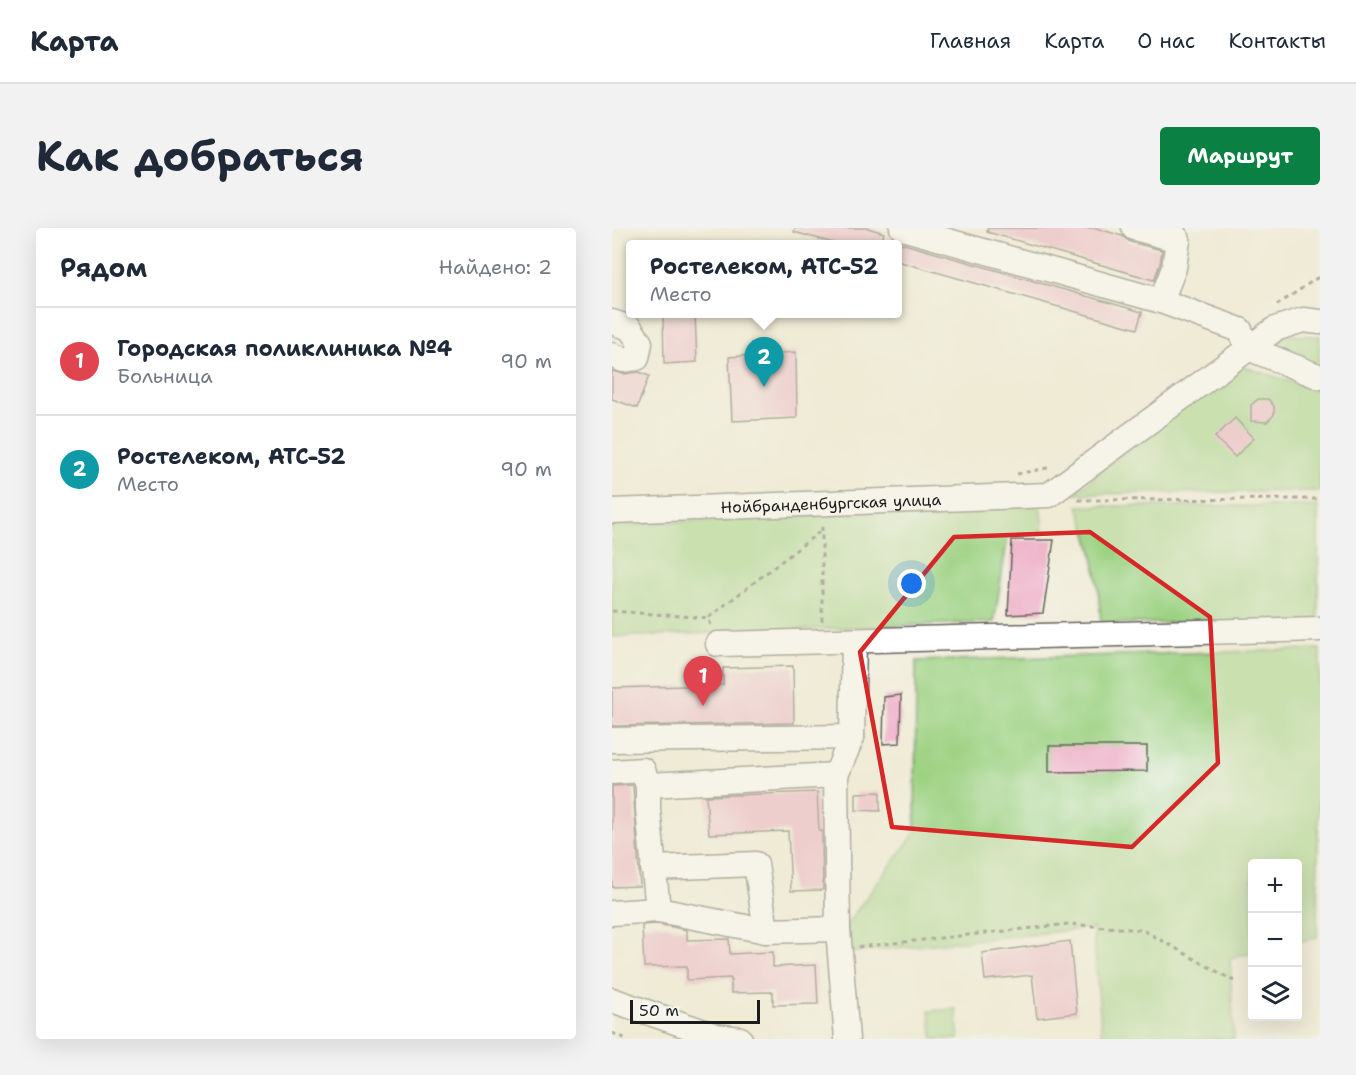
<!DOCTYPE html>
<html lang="ru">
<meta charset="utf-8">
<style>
:root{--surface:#fff;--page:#f2f2f3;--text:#1f2937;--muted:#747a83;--line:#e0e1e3;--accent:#0b8043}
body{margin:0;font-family:"Shantell Sans",sans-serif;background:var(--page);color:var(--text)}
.controls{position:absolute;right:18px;bottom:18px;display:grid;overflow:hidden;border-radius:6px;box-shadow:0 6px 24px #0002}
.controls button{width:54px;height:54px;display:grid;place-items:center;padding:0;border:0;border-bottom:2px solid var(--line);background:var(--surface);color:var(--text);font:30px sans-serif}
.scale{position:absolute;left:18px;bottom:15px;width:130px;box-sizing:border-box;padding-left:6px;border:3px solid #1c1c1c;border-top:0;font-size:16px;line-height:21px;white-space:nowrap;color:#1c1c1c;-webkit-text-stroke:4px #f6f6f2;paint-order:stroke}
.you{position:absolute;left:300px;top:356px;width:21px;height:21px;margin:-15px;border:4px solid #fff;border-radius:50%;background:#1a73e8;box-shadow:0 0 0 9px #1a73e833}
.badge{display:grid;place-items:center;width:39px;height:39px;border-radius:50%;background:var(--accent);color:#fff;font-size:20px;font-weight:700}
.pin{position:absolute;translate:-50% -50px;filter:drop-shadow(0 2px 3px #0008)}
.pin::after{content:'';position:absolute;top:32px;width:21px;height:18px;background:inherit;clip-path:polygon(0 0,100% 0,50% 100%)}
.popup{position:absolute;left:14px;top:12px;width:276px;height:78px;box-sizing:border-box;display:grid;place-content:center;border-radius:6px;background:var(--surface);filter:drop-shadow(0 2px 4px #0005);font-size:20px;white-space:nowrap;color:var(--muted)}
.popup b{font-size:22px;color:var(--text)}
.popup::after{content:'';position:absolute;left:50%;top:100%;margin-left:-12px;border:12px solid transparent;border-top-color:var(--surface)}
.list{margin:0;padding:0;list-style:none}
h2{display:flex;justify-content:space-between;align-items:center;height:78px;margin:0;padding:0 24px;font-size:26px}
h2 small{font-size:20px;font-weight:400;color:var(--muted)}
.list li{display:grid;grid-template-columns:39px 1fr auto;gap:18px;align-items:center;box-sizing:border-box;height:108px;padding:0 24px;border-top:2px solid var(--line)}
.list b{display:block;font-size:22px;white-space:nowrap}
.list p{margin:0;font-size:20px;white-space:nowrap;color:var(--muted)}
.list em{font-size:20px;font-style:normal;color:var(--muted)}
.icon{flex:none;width:33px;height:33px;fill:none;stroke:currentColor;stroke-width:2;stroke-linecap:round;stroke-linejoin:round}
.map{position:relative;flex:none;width:708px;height:811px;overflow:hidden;border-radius:6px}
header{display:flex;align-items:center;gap:36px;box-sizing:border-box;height:84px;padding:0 30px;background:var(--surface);border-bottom:2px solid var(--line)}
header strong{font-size:28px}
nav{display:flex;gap:33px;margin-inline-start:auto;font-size:21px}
.intro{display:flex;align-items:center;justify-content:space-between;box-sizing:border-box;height:144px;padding:0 36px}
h1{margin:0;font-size:42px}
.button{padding:15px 27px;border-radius:6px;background:var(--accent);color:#fff;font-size:21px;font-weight:700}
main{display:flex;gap:36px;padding:0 36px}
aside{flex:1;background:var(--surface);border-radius:6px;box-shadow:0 6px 24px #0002}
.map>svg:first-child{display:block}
.green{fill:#9dd282;stroke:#5c774f;stroke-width:1.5}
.building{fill:#eeaac4}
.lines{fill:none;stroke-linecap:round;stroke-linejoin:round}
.minor-casing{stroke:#66645d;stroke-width:27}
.path{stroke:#66645d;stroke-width:3;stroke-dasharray:4.5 4.5;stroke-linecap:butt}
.minor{stroke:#fff;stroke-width:24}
.marked{fill:none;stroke:#d62828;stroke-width:4.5;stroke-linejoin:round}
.labels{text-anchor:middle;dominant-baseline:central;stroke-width:5;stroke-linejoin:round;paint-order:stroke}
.street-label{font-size:16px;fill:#1c1c1c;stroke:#f6f6f2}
</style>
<header>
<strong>Карта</strong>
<nav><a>Главная</a><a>Карта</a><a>О нас</a><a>Контакты</a></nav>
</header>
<div class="intro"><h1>Как добраться</h1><a class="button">Маршрут</a></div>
<main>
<aside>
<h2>Рядом<small>Найдено: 2</small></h2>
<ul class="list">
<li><span class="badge" style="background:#e0444e">1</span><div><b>Городская поликлиника №4</b><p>Больница</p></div><em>90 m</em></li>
<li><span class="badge" style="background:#0f9aa8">2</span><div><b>Ростелеком, АТС-52</b><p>Место</p></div><em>90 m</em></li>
</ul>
</aside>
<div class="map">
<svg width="708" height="811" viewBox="0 0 708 811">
<rect width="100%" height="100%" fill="#f6f6f2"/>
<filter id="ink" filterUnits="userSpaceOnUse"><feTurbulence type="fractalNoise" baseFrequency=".0167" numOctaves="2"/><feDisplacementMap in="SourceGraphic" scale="12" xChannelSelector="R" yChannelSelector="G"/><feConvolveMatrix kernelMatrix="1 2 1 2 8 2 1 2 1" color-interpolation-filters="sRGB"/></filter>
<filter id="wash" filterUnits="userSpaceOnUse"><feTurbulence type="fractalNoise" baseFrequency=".008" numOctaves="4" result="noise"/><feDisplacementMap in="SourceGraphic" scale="24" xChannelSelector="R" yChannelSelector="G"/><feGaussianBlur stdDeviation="1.35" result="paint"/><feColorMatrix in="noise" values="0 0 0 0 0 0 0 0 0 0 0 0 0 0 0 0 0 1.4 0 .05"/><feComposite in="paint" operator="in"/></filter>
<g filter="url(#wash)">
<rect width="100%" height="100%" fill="#efebd6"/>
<path class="green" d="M674,107L708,108L706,141L660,118Z
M624,136L708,163V263L462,266L528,211Z
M428,277L431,303L396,308L382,394L0,409V297Z
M466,278H706V395H489C486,350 482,321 466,278Z
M708,421L705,709L686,714V636H640V724L618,730L622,811H490L481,700L234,725L230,702L303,605L304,433Z
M344,781L347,811H321L317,783Z"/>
<g id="blocks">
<path class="building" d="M183,0H256L272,5L269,16H225L182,4Z
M376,0H484L510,8L518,14L550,22L548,36L542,52L375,4Z
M285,14L530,84L525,101L285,33Z
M83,86L85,134L52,136L51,88Z
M184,124L185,190L120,193L117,129Z
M0,143L12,146L27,144L37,148L25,180L0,171Z
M646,171H656L662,178V187L655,194L639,193V177Z
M623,190L642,210L623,229L603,209Z
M400,312H442L431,385L396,387Z
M181,438L182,495L0,498V460L111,457V440Z
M289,467L288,515L271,516L272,469Z
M437,518H535V543L437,544Z
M21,557L28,658L0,659V558Z
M205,564L207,603H210L211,662L179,663L176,603L97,606L94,568Z
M268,564V583L244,582V565Z
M45,696L75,702V712L117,711L118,726L161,724V739L204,737L206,776L161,777V764L119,765V750L75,752V738L32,739L30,697Z
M458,713L465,785L425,790L420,747L373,752L370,725Z"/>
</g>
</g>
<g filter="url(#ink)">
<use href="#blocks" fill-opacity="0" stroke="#66645d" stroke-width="1.5"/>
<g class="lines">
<g class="minor-casing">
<g id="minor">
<path d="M290,0L549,73L628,102L636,120L708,149"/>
<path d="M522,0L566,12"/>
<path d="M549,73L562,40L566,12L557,0"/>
<path d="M0,94L18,100L28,115L25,130L11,132L0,127"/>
<path id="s1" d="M0,283L437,267L663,101L691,92L708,94"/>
<path d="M106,416L708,401"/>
<path d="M0,512L240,509"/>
<path d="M0,544L31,542L36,557"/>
<path d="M41,640L144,636L154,703"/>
<path d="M46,682L36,581V557L224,547"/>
<path d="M0,685L46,682L154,703L226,701"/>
<path d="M0,772L104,808L128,811"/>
<path d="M235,811L226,701L224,547L240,509L242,413"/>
</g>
</g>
<path class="path" d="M665,77L708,48
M405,246L440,239
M466,272L705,271
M0,383L96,390
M210,393V294
M99,397L96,390L210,302
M246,719L457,696L531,702L622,753
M0,805L15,811"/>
<use href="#minor" class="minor"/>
</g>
</g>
<path d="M0 0H708V811H0ZM478,304L598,389L606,535L520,619L280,599L248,424L342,309Z" fill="#efebd6" fill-opacity=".55" fill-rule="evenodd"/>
<path class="marked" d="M478,304L598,389L606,535L520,619L280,599L248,424L342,309Z"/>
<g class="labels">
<g class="street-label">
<text stroke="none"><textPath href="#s1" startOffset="219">Нойбранденбургская улица</textPath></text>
</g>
</g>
</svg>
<div class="controls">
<button>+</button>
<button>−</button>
<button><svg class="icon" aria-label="layers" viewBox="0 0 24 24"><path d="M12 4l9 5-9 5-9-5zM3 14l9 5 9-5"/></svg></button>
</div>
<div class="scale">50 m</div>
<div class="you"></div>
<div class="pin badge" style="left:91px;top:478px;background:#e0444e">1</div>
<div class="pin badge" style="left:152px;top:159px;background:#0f9aa8">2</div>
<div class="popup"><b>Ростелеком, АТС-52</b>Место</div>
</div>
</main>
